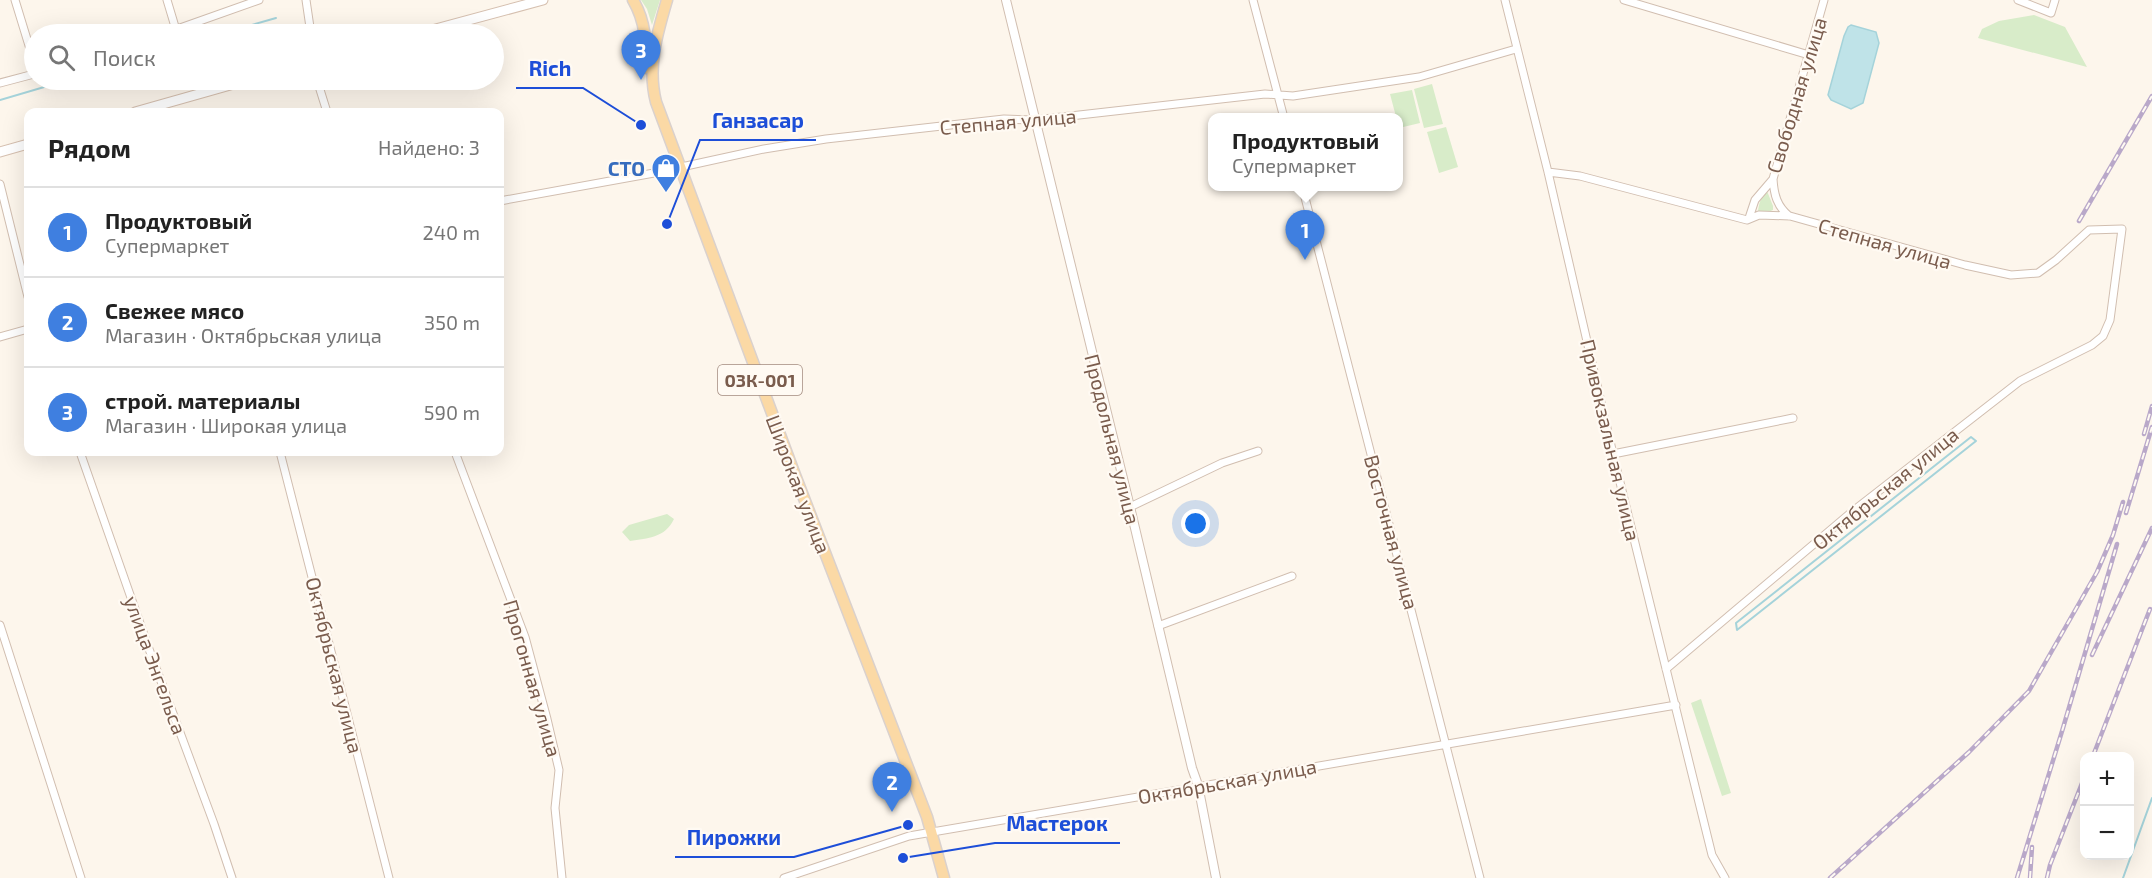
<!DOCTYPE html>
<html lang="ru">
<meta charset="utf-8">
<style>
:root{--surface:#fff;--page:#f6f6f6;--text:#222;--muted:#767676;--line:#e0e0e0;--accent:#ea580c}
body{margin:0;font-family:"Exo 2",sans-serif;background:var(--page);color:var(--text)}
.controls{position:absolute;right:18px;bottom:18px;display:grid;overflow:hidden;border-radius:12px;box-shadow:0 6px 24px #0002}
.controls button{width:54px;height:54px;display:grid;place-items:center;padding:0;border:0;border-bottom:2px solid var(--line);background:var(--surface);color:var(--text);font:30px sans-serif}
.you{position:absolute;left:1196px;top:524px;width:21px;height:21px;margin:-15px;border:4px solid #fff;border-radius:50%;background:#1a73e8;box-shadow:0 0 0 9px #1a73e833}
.badge{display:grid;place-items:center;width:39px;height:39px;border-radius:50%;background:var(--accent);color:#fff;font-size:20px;font-weight:700}
.pin{position:absolute;translate:-50% -50px;filter:drop-shadow(0 2px 3px #0008)}
.pin::after{content:'';position:absolute;top:32px;width:21px;height:18px;background:inherit;clip-path:polygon(0 0,100% 0,50% 100%)}
.popup{position:absolute;left:1208px;top:113px;width:195px;height:78px;box-sizing:border-box;display:grid;place-content:center;border-radius:12px;background:var(--surface);filter:drop-shadow(0 2px 4px #0005);font-size:20px;white-space:nowrap;color:var(--muted)}
.popup b{font-size:22px;color:var(--text)}
.popup::after{content:'';position:absolute;left:50%;top:100%;margin-left:-12px;border:12px solid transparent;border-top-color:var(--surface)}
.list{margin:0;padding:0;list-style:none}
h2{display:flex;justify-content:space-between;align-items:center;height:78px;margin:0;padding:0 24px;font-size:26px}
h2 small{font-size:20px;font-weight:400;color:var(--muted)}
.list li{display:grid;grid-template-columns:39px 1fr auto;gap:18px;align-items:center;box-sizing:border-box;height:90px;padding:0 24px;border-top:2px solid var(--line)}
.list b{display:block;font-size:22px;white-space:nowrap}
.list p{margin:0;font-size:20px;white-space:nowrap;color:var(--muted)}
.list em{font-size:20px;font-style:normal;color:var(--muted)}
.icon{flex:none;width:33px;height:33px;fill:none;stroke:currentColor;stroke-width:2;stroke-linecap:round;stroke-linejoin:round}
.map{position:relative;flex:none;width:2152px;height:878px;overflow:hidden}
.search{position:absolute;background:var(--surface);box-shadow:0 6px 24px #0002;left:24px;top:24px;width:480px;height:66px;display:flex;align-items:center;gap:15px;box-sizing:border-box;padding:0 21px;border-radius:33px;color:var(--muted);font-size:22px}
.panel{position:absolute;background:var(--surface);box-shadow:0 6px 24px #0002;left:24px;top:108px;width:480px;height:348px;border-radius:12px}
.map>svg:first-child{display:block}
.green{fill:#d8ecc9}
.water{fill:#bfe3e8;stroke:#a5d3da;stroke-width:1.5}
.lines{fill:none;stroke-linecap:round;stroke-linejoin:round}
.stream{stroke:#a5d3da;stroke-width:2}
.minor-casing{stroke:#d1beb0;stroke-width:9}
.tertiary-casing{stroke:#d1beb0;stroke-width:10}
.secondary-casing{stroke:#d6c0b0;stroke-width:11}
.primary-casing{stroke:#dad1cd;stroke-width:13}
.minor{stroke:#fff;stroke-width:7}
.tertiary{stroke:#fff;stroke-width:8}
.secondary{stroke:#fff;stroke-width:9}
.primary{stroke:#fbd9a5;stroke-width:10}
.rail-casing{stroke:#b9a8c9;stroke-width:4.5}
.rail{stroke:#fffaf3;stroke-width:2;stroke-dasharray:7;stroke-linecap:butt}
.labels{text-anchor:middle;dominant-baseline:central;stroke-width:4.5;stroke-linejoin:round;paint-order:stroke}
.shield{fill:#fffaf3;stroke:#a28b7f;stroke-width:1.5}
.shield-label{font-size:18px;font-weight:bold;fill:#7a5c4d}
.street-label{font-size:20px;fill:#7a5c4d;stroke:#fffaf3}
.shop-label{font-size:20px;font-weight:bold;fill:#366cbe;stroke:#fffaf3;text-anchor:end}
.leader{fill:none;stroke:#1d4ed8;stroke-width:2}
.callout-dot{fill:#1d4ed8;stroke:#fffaf3;stroke-width:2}
.callout-label{font-size:21px;text-anchor:middle;font-weight:bold;fill:#1d4ed8;stroke:#fffaf3;stroke-width:4.5;stroke-linejoin:round;paint-order:stroke}
</style>
<div class="map">
<svg width="2152" height="878" viewBox="0 0 2152 878">
<rect width="100%" height="100%" fill="#fdf6ec"/>
<path class="green" d="M641,0H660L652,25L647,9Z
M2034,15L2065,27L2087,67L1978,38L1982,29L1999,21Z
M1432,84L1443,124L1424,128L1414,89Z
M1412,90L1420,123L1399,128L1390,94Z
M1446,127L1458,167L1439,173L1427,132Z
M1767,191L1773,206V210L1768,212H1759L1758,211C1759,204 1761,195 1767,191Z
M667,514L674,519C665,538 648,538 630,541L622,532L629,525Z
M1701,699L1731,793L1722,796L1691,703Z"/>
<path class="water" d="M1851,25L1876,32L1879,43L1863,103L1851,109L1831,100L1828,95L1844,36L1848,27Z"/>
<g class="lines">
<path class="stream" d="M220,34L276,18
M0,100L68,80
M1971,437L1976,441L1737,630L1736,623Z
M2123,878L2152,798"/>
<g class="minor-casing">
<path id="minor" d="M15,0L34,62
M167,0L176,30
M306,0L311,34
M1253,0L1284,118
M1505,0L1548,172L1613,454L1712,855L1725,878
M1624,0L1809,55
M2018,0L2051,13L2055,0
M163,34L259,0
M317,80L327,112
M0,83L34,74
M1548,172L1580,176L1747,220L1759,215L1790,216L1965,265L2011,275L2038,273L2056,260L2089,230L2122,229L2110,320L2103,336L2092,345L2020,381L1853,511L1666,669
M1773,179C1774,195 1777,206 1789,216
M0,184L28,297
M1302,186L1480,878
M500,201L654,173L764,149L826,139L1004,119L1035,120L1265,94L1293,96L1419,77L1516,49
M1749,218L1755,200L1773,179L1824,0
M0,337L28,329
M80,452L149,649L214,824L232,878
M280,452L389,878
M455,452L525,637L547,719L559,770L555,808L562,878
M1613,454L1793,418
M1130,507L1222,463L1258,451
M0,625L81,878
M1158,626L1292,576
M784,878L909,836L1676,705"/>
</g>
<g class="tertiary-casing">
<path id="tertiary" d="M1006,0L1130,507L1192,768L1198,785L1216,878"/>
</g>
<g class="secondary-casing">
<path id="secondary" d="M417,34L543,0
M135,112L248,80
M0,152L28,144"/>
</g>
<g class="primary-casing">
<path id="primary" d="M633,0C646,22 646,43 646,68
M667,0C657,34 647,67 656,102L795,475L927,817L944,878"/>
</g>
<use href="#minor" class="minor"/>
<use href="#tertiary" class="tertiary"/>
<use href="#secondary" class="secondary"/>
<use href="#primary" class="primary"/>
<g class="rail-casing">
<path id="rail" d="M2079,221L2152,96
M2144,434L2152,406
M2126,513L2152,427
M2092,655L2152,528
M2093,756L2150,609
M1830,878L1969,752L2029,691L2097,572L2113,535L2123,502
M2017,878L2063,728L2117,544
M2030,878L2032,847
M2047,878L2050,865L2084,778"/>
</g>
<use href="#rail" class="rail"/>
</g>
<defs>
<g id="shop-pin" transform="scale(1.5)"><path d="M0 17L-7.5 6A9.5 9.5 0 1 1 7.5 6Z" fill="#3f7fe0" stroke="#fffaf3"/><path d="M-5-2.5h2.3a2.7 3.5 0 0 1 5.4 0H5L5.5 6h-11ZM-1.5-2.5h3a1.5 2.3 0 0 0-3 0Z" fill="#fff"/></g>
</defs>
<g fill-rule="evenodd">
<use href="#shop-pin" x="666" y="168"/>
</g>
<g class="labels">
<rect class="shield" x="718" y="365" width="84" height="30" rx="4.5"/>
<g class="shield-label">
<text x="760" y="380">03К-001</text>
</g>
<g class="street-label">
<text transform="translate(1796 95) rotate(-73)">Свободная улица</text>
<text transform="translate(1008 121) rotate(-5)">Степная улица</text>
<text transform="translate(1885 243) rotate(16)">Степная улица</text>
<text transform="translate(1113 439) rotate(76)">Продольная улица</text>
<text transform="translate(1611 440) rotate(77)">Привокзальная улица</text>
<text transform="translate(799 484) rotate(69)">Широкая улица</text>
<text transform="translate(1885 488) rotate(-39)">Октябрьская улица</text>
<text transform="translate(1392 532) rotate(75)">Восточная улица</text>
<text transform="translate(156 665) rotate(70)">улица Энгельса</text>
<text transform="translate(335 665) rotate(76)">Октябрьская улица</text>
<text transform="translate(533 678) rotate(74)">Прогонная улица</text>
<text transform="translate(1227 781) rotate(-10)">Октябрьская улица</text>
</g>
<g class="shop-label">
<text x="645" y="168">СТО</text>
</g>
</g>
<path class="leader" d="M641 125L583 88H516M667 224L700 140H816M903 858L995 843H1120M908 825L794 857H675"/>
<g class="callout-dot">
<circle cx="641" cy="125" r="6"/>
<circle cx="667" cy="224" r="6"/>
<circle cx="903" cy="858" r="6"/>
<circle cx="908" cy="825" r="6"/>
</g>
<g class="callout-label">
<text x="550" y="76">Rich</text>
<text x="758" y="128">Ганзасар</text>
<text x="1057" y="831">Мастерок</text>
<text x="734" y="845">Пирожки</text>
</g>
</svg>
<div class="controls">
<button>+</button>
<button>−</button>
</div>
<div class="you"></div>
<div class="pin badge" style="left:1305px;top:260px;background:#3f7fe0">1</div>
<div class="popup"><b>Продуктовый</b>Супермаркет</div>
<div class="pin badge" style="left:892px;top:812px;background:#3f7fe0">2</div>
<div class="pin badge" style="left:641px;top:80px;background:#3f7fe0">3</div>
<div class="search"><svg class="icon" aria-label="search" viewBox="0 0 24 24"><circle cx="10" cy="10" r="6"/><path d="M15 15l6 6"/></svg>Поиск</div>
<section class="panel">
<h2>Рядом<small>Найдено: 3</small></h2>
<ul class="list">
<li><span class="badge" style="background:#3f7fe0">1</span><div><b>Продуктовый</b><p>Супермаркет</p></div><em>240 m</em></li>
<li><span class="badge" style="background:#3f7fe0">2</span><div><b>Свежее мясо</b><p>Магазин · Октябрьская улица</p></div><em>350 m</em></li>
<li><span class="badge" style="background:#3f7fe0">3</span><div><b>строй. материалы</b><p>Магазин · Широкая улица</p></div><em>590 m</em></li>
</ul>
</section>
</div>
